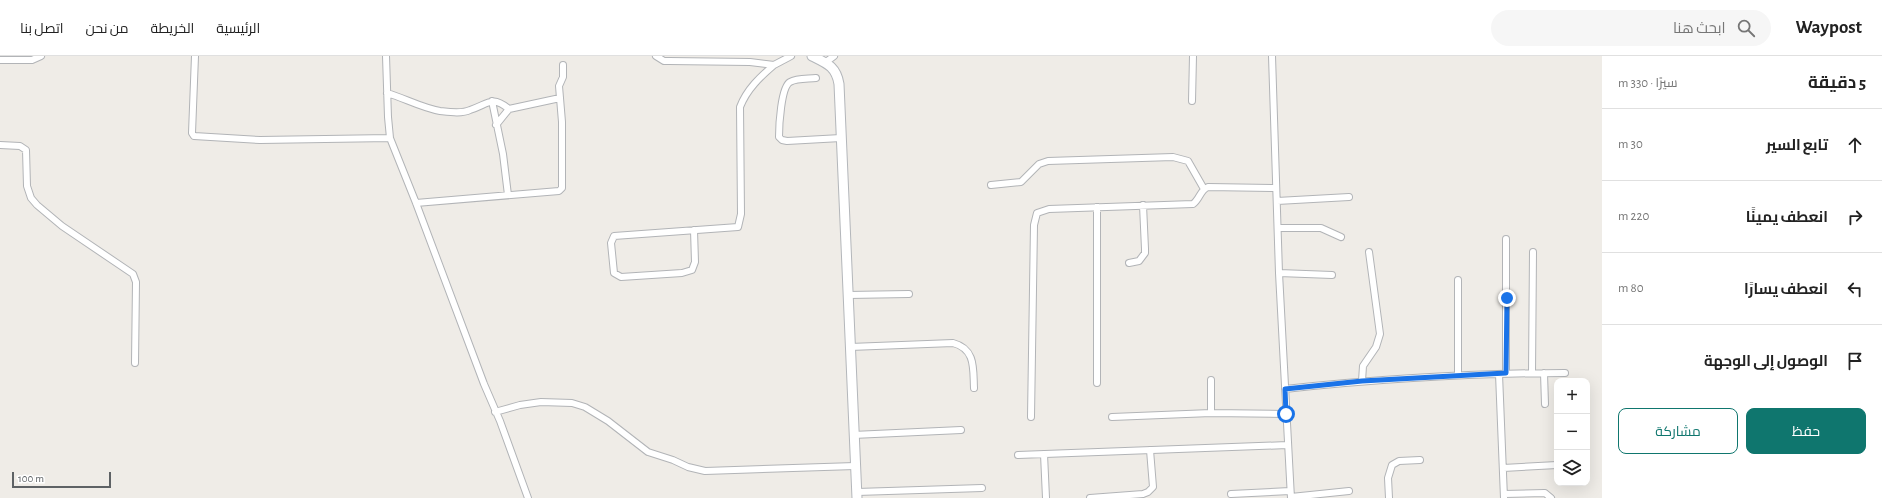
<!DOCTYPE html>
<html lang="ar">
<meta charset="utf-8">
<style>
:root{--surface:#fff;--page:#f6f6f6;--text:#222;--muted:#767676;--line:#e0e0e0;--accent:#0f766e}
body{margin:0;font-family:"Alegreya Sans",Cairo,sans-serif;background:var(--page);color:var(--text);direction:rtl}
.controls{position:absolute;right:12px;bottom:12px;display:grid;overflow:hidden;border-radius:8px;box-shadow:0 4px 16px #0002}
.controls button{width:36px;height:36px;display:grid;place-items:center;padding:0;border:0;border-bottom:1px solid var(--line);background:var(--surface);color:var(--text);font:20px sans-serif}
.scale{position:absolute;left:12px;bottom:10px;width:99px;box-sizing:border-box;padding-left:4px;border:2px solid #5e6265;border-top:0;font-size:11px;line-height:14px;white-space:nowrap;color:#5e6265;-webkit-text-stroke:3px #fff;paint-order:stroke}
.stop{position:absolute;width:12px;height:12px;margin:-9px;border:3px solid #1a73e8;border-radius:50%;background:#fff}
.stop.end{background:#1a73e8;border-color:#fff;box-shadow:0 1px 4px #0008}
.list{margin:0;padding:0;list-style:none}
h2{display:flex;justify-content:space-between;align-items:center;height:52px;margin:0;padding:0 16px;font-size:17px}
h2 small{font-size:13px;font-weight:400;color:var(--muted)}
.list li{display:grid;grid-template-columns:26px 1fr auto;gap:12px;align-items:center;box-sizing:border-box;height:72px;padding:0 16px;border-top:1px solid var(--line)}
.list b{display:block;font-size:15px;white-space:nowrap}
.list em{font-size:13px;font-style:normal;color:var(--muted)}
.actions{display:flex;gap:8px;padding:12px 16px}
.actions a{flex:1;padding:9px 0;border:1px solid var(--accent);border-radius:8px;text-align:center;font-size:14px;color:var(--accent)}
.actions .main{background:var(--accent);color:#fff}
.icon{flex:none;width:22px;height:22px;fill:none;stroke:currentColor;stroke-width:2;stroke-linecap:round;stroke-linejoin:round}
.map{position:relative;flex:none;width:1602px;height:442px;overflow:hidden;direction:ltr}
header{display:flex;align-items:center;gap:24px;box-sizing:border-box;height:56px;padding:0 20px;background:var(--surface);border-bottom:1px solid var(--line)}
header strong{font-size:19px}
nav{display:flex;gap:22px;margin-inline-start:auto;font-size:14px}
.search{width:280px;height:36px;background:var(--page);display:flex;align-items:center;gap:10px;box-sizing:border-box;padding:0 14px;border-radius:22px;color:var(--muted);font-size:15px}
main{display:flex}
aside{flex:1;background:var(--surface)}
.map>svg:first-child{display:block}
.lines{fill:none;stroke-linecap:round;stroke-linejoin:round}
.street-casing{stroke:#b2b4b7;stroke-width:8}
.secondary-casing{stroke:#b3b6ba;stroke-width:11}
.street{stroke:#fff;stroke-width:6}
.secondary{stroke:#fff;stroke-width:9}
.route{stroke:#1a73e8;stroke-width:5}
</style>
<header>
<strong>Waypost</strong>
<div class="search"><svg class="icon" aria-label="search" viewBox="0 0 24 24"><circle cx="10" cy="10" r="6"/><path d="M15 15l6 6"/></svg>ابحث هنا</div>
<nav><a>الرئيسية</a><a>الخريطة</a><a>من نحن</a><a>اتصل بنا</a></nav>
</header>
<main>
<aside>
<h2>5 دقيقة<small>سيرًا · 330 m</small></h2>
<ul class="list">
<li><svg class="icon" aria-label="ahead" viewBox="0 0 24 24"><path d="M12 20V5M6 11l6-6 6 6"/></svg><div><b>تابع السير</b></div><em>30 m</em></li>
<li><svg class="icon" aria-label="right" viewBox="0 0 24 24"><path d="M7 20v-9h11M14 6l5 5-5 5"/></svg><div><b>انعطف يمينًا</b></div><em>220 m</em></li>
<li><svg class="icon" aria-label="left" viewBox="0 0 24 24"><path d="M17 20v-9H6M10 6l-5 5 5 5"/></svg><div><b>انعطف يسارًا</b></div><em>80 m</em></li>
<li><svg class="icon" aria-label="arrive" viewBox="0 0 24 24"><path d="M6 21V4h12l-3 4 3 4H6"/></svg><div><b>الوصول إلى الوجهة</b></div></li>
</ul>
<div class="actions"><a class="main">حفظ</a><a>مشاركة</a></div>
</aside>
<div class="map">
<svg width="1602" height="442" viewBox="0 0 1602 442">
<rect width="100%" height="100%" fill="#efece7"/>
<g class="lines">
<g class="street-casing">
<path id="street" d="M195,0L192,77L194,80L260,84L390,82
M386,0L388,61L390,82L416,147L484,328L500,365L528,442
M656,0L664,5H669L750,6L774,9L791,0
M1272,0L1279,217L1291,442
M0,4H32L41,0
M826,6L834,0
M816,22C808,23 797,22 790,26C781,31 779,70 779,81L782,84L787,85L841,82
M387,37C404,42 422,52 440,55C449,56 462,58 470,54C489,48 491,39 509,53L560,42
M492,45L503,98L508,139
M1192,45L1193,0
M496,69L509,53
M0,89L20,90L26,94L27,130L31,142L37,149L62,170L133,218L136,226L135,307
M991,129L1021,126L1039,108L1048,105L1173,101L1188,105L1204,133
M1277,145L1349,141
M416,147L559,135L562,132V66L559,30L563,21V9
M1097,151V327
M1278,172H1321L1341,181
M694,174L695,206L692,214L682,217L621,221L614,217L611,187L614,180L738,171L741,158L740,51C747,33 760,21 774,9
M1129,207L1139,205L1145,197V193L1143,149
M1279,217L1332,219
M848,239L909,238
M850,291L953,287C976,293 973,313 974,332
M1506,317V183
M1532,317L1533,196
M1544,317L1545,348
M1499,318L1504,442
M1458,319V224
M1211,324V357
M1362,325L1363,310L1376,291L1380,278L1369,196
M1285,333C1378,323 1471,317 1565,317
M495,356L520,349L541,346L572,347L585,351L608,365L648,396L673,404L688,411L705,415L855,410
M1031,361L1034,169L1037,157L1049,153L1193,148C1200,143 1200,134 1208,131L1276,132
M1112,361L1211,357L1286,358
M853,379L961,374
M1044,398L1046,442
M1018,399L1287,389
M1503,412L1557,409
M857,436L982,432
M1231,438L1290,435
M1504,438L1545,437L1551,442
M1291,441L1349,435
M1090,442L1143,438L1148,436L1153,431L1150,394
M1389,442L1388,422L1392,409L1399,405L1420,404"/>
</g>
<g class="secondary-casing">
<path id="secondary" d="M812,0C826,7 836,10 839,28L857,442"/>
</g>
<use href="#street" class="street"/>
<use href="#secondary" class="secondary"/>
</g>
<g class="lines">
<path class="route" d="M1286,358L1285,333L1362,325L1506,317L1507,242"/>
</g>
</svg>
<div class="controls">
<button>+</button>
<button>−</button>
<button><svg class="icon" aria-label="layers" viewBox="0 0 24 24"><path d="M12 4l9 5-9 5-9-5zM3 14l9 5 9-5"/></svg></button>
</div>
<div class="scale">100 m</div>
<div class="stop" style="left:1286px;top:358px"></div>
<div class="stop end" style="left:1507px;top:242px"></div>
</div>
</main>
